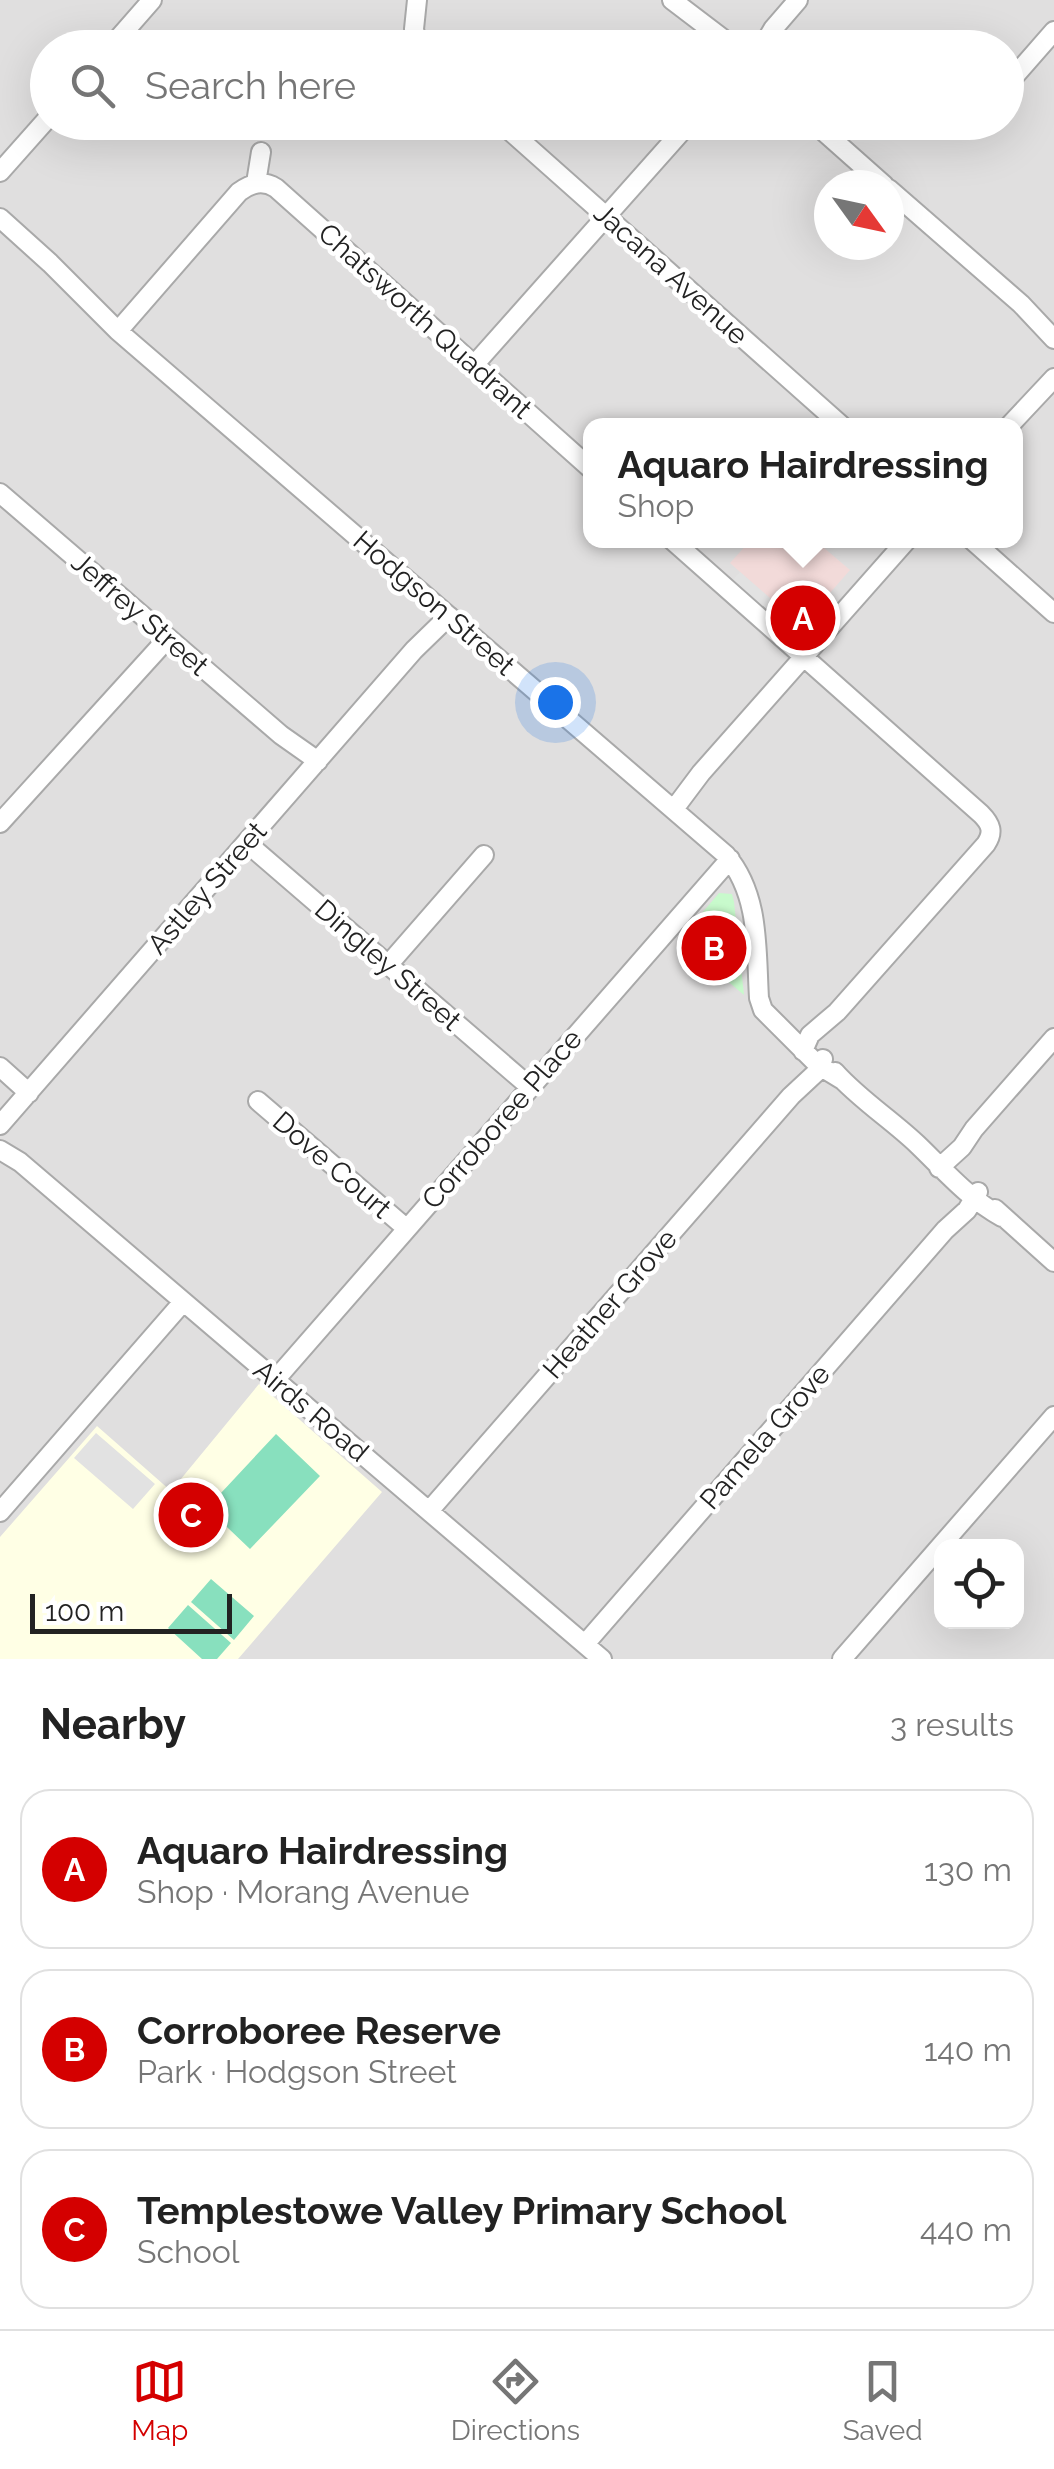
<!DOCTYPE html>
<meta charset="utf-8">
<style>
:root{--surface:#fff;--page:#f2f2f2;--text:#222;--muted:#767676;--line:#e0e0e0;--accent:#d40000}
body{margin:0;font-family:Raleway,sans-serif;background:var(--page);color:var(--text)}
.controls{position:absolute;right:30px;bottom:30px;display:grid;overflow:hidden;border-radius:20px;box-shadow:0 10px 40px #0002}
.controls button{width:90px;height:90px;display:grid;place-items:center;padding:0;border:0;border-bottom:2px solid var(--line);background:var(--surface);color:var(--text);font:50px sans-serif}
.compass{position:absolute;left:814px;top:170px;width:90px;height:90px;border-radius:50%;background:var(--surface);box-shadow:0 10px 40px #0002;rotate:123deg}
.scale{position:absolute;left:30px;bottom:25px;width:202px;box-sizing:border-box;padding-left:10px;border:5px solid #222;border-top:0;font-size:28px;line-height:35px;white-space:nowrap;color:#222;-webkit-text-stroke:8px #fff;paint-order:stroke}
.you{position:absolute;left:555px;top:702px;width:35px;height:35px;margin:-25px;border:8px solid #fff;border-radius:50%;background:#1a73e8;box-shadow:0 0 0 15px #1a73e833}
.badge{display:grid;place-items:center;width:65px;height:65px;border-radius:50%;background:var(--accent);color:#fff;font-size:32px;font-weight:700}
.pin{position:absolute;translate:-50% -50%;border:5px solid #fff;box-shadow:0 2px 10px #0006}
.popup{position:absolute;left:583px;top:418px;width:440px;height:130px;box-sizing:border-box;display:grid;place-content:center;border-radius:20px;background:var(--surface);filter:drop-shadow(0 2px 8px #0005);font-size:32px;white-space:nowrap;color:var(--muted)}
.popup b{font-size:38px;color:var(--text)}
.popup::after{content:'';position:absolute;left:50%;top:100%;margin-left:-20px;border:20px solid transparent;border-top-color:var(--surface)}
.list{margin:0;padding:0;list-style:none}
h2{display:flex;justify-content:space-between;align-items:center;height:130px;margin:0;padding:0 40px;font-size:42px}
h2 small{font-size:32px;font-weight:400;color:var(--muted)}
.list li{display:grid;grid-template-columns:65px 1fr auto;gap:30px;align-items:center;box-sizing:border-box;height:160px;margin:0 20px 20px;padding:0 20px;border:2px solid var(--line);border-radius:30px}
.list b{display:block;font-size:38px;white-space:nowrap}
.list p{margin:0;font-size:32px;white-space:nowrap;color:var(--muted)}
.list em{font-size:32px;font-style:normal;color:var(--muted)}
.icon{flex:none;width:55px;height:55px;fill:none;stroke:currentColor;stroke-width:2;stroke-linecap:round;stroke-linejoin:round}
.map{position:relative;flex:none;width:1054px;height:1659px;overflow:hidden}
.search{position:absolute;background:var(--surface);box-shadow:0 10px 40px #0002;left:30px;right:30px;top:30px;height:110px;display:flex;align-items:center;gap:25px;box-sizing:border-box;padding:0 35px;border-radius:55px;color:var(--muted);font-size:38px}
.sheet{height:670px;background:var(--surface)}
nav{display:flex;justify-content:space-around;align-items:center;box-sizing:border-box;height:140px;border-top:2px solid var(--line);background:var(--surface);font-size:28px;color:var(--muted)}
nav a{display:grid;justify-items:center;gap:5px}
nav .on{color:var(--accent)}
.map>svg:first-child{display:block}
.residential{fill:#e0dfdf;fill-rule:evenodd}
.commercial{fill:#f2dad9}
.education{fill:#ffffe5}
.park{fill:#c8facc}
.pitch{fill:#88e0be}
.parking{fill:#e2e2e2}
.lines{fill:none;stroke-linecap:round;stroke-linejoin:round}
.street-casing{stroke:#a9a9a9;stroke-width:22}
.street{stroke:#fff;stroke-width:18}
.labels{text-anchor:middle;dominant-baseline:central;stroke-width:9;stroke-linejoin:round;paint-order:stroke}
.street-label{font-size:28px;fill:#222;stroke:#fff}
</style>
<div class="map">
<svg width="1054" height="1659" viewBox="0 0 1054 1659">
<rect width="100%" height="100%" fill="#f2efe9"/>
<path class="residential" d="M0,0H1054V1659H0ZM48,48H1006V122H48ZM829,185H889V245H829ZM590,426H1016V540H590ZM942,1546H1016V1622H942Z"/>
<path class="commercial" d="M750,541H816L850,570L801,626L730,563Z"/>
<path class="education" d="M259,1384L382,1492L238,1659H0V1537L97,1426L171,1491Z"/>
<path class="park" d="M719,893L732,894L734,902L744,995L679,940Z"/>
<path class="pitch" d="M276,1434L320,1476L250,1549L207,1508Z
M211,1579L254,1616L234,1640L191,1602Z
M188,1605L231,1643L217,1659H202L168,1628Z"/>
<path class="parking" d="M740,572L793,618L784,629L731,582Z
M96,1433L155,1484L133,1509L74,1458Z"/>
<g class="lines">
<g class="street-casing">
<path id="street" d="M417,0L414,29L418,48
M672,0L735,48
M110,48L152,0
M762,48L773,29L798,0
M1012,79L1054,31
M500,122L842,426
M813,122L884,185
M0,172L48,118
M256,183L261,152
M889,189L1021,304L1054,339
M0,218L50,263L118,331L726,855C760,895 756,948 759,998L763,1010L818,1065L841,1079
M118,331L239,192C251,183 263,180 276,188L590,468
M474,365L690,122
M1009,426L1054,378
M0,493L281,735L318,761
M672,540L981,814C991,824 994,832 986,844L837,1012L810,1035L803,1051
M972,540L1054,613
M674,809L701,773L907,540
M0,823L168,638
M247,843L530,1087
M388,965L484,855
M0,1067L29,1093
M835,1072C860,1100 892,1120 918,1145C945,1171 969,1199 1002,1217
M258,1101L406,1228
M0,1125L414,650L449,616
M0,1150L20,1162L602,1659
M939,1168L962,1147L974,1129L1054,1038
M995,1209L1054,1262
M275,1380L730,859
M429,1511L791,1096L820,1069L823,1059
M0,1512L183,1302
M585,1644L945,1230L967,1210L978,1192
M842,1659L1054,1416"/>
</g>
<use href="#street" class="street"/>
</g>
<g class="labels">
<g class="street-label">
<text transform="translate(671 274) rotate(42)">Jacana Avenue</text>
<text transform="translate(425 321) rotate(42)">Chatsworth Quadrant</text>
<text transform="translate(434 603) rotate(41)">Hodgson Street</text>
<text transform="translate(140 614) rotate(41)">Jeffrey Street</text>
<text transform="translate(207 888) rotate(-49)">Astley Street</text>
<text transform="translate(388 965) rotate(41)">Dingley Street</text>
<text transform="translate(502 1119) rotate(-49)">Corroboree Place</text>
<text transform="translate(332 1165) rotate(41)">Dove Court</text>
<text transform="translate(610 1304) rotate(-49)">Heather Grove</text>
<text transform="translate(311 1411) rotate(40)">Airds Road</text>
<text transform="translate(765 1437) rotate(-49)">Pamela Grove</text>
</g>
</g>
</svg>
<div class="controls">
<button><svg class="icon" aria-label="locate" viewBox="0 0 24 24"><circle cx="12" cy="12" r="6"/><path d="M12 2v4M12 18v4M2 12h4M18 12h4"/></svg></button>
</div>
<svg class="compass" viewBox="-18 -18 36 36"><path d="M0-13l5 13h-10z" fill="#e53935"/><path d="M0 13l5-13h-10z" fill="#767676"/></svg>
<div class="scale">100 m</div>
<div class="you"></div>
<div class="pin badge" style="left:803px;top:618px">A</div>
<div class="popup"><b>Aquaro Hairdressing</b>Shop</div>
<div class="pin badge" style="left:714px;top:948px">B</div>
<div class="pin badge" style="left:191px;top:1515px">C</div>
<div class="search"><svg class="icon" aria-label="search" viewBox="0 0 24 24"><circle cx="10" cy="10" r="6"/><path d="M15 15l6 6"/></svg>Search here</div>
</div>
<section class="sheet">
<h2>Nearby<small>3 results</small></h2>
<ul class="list">
<li><span class="badge">A</span><div><b>Aquaro Hairdressing</b><p>Shop · Morang Avenue</p></div><em>130 m</em></li>
<li><span class="badge">B</span><div><b>Corroboree Reserve</b><p>Park · Hodgson Street</p></div><em>140 m</em></li>
<li><span class="badge">C</span><div><b>Templestowe Valley Primary School</b><p>School</p></div><em>440 m</em></li>
</ul>
</section>
<nav>
<a class="on"><svg class="icon" aria-label="map" viewBox="0 0 24 24"><path d="M3 6l6-2 6 2 6-2v14l-6 2-6-2-6 2zM9 4v14M15 6v14"/></svg>Map</a>
<a><svg class="icon" aria-label="directions" viewBox="0 0 24 24"><path d="M12 3l9 9-9 9-9-9zM9 14v-3h6M13 9l2 2-2 2"/></svg>Directions</a>
<a><svg class="icon" aria-label="saved" viewBox="0 0 24 24"><path d="M7 4h10v16l-5-4-5 4z"/></svg>Saved</a>
</nav>
